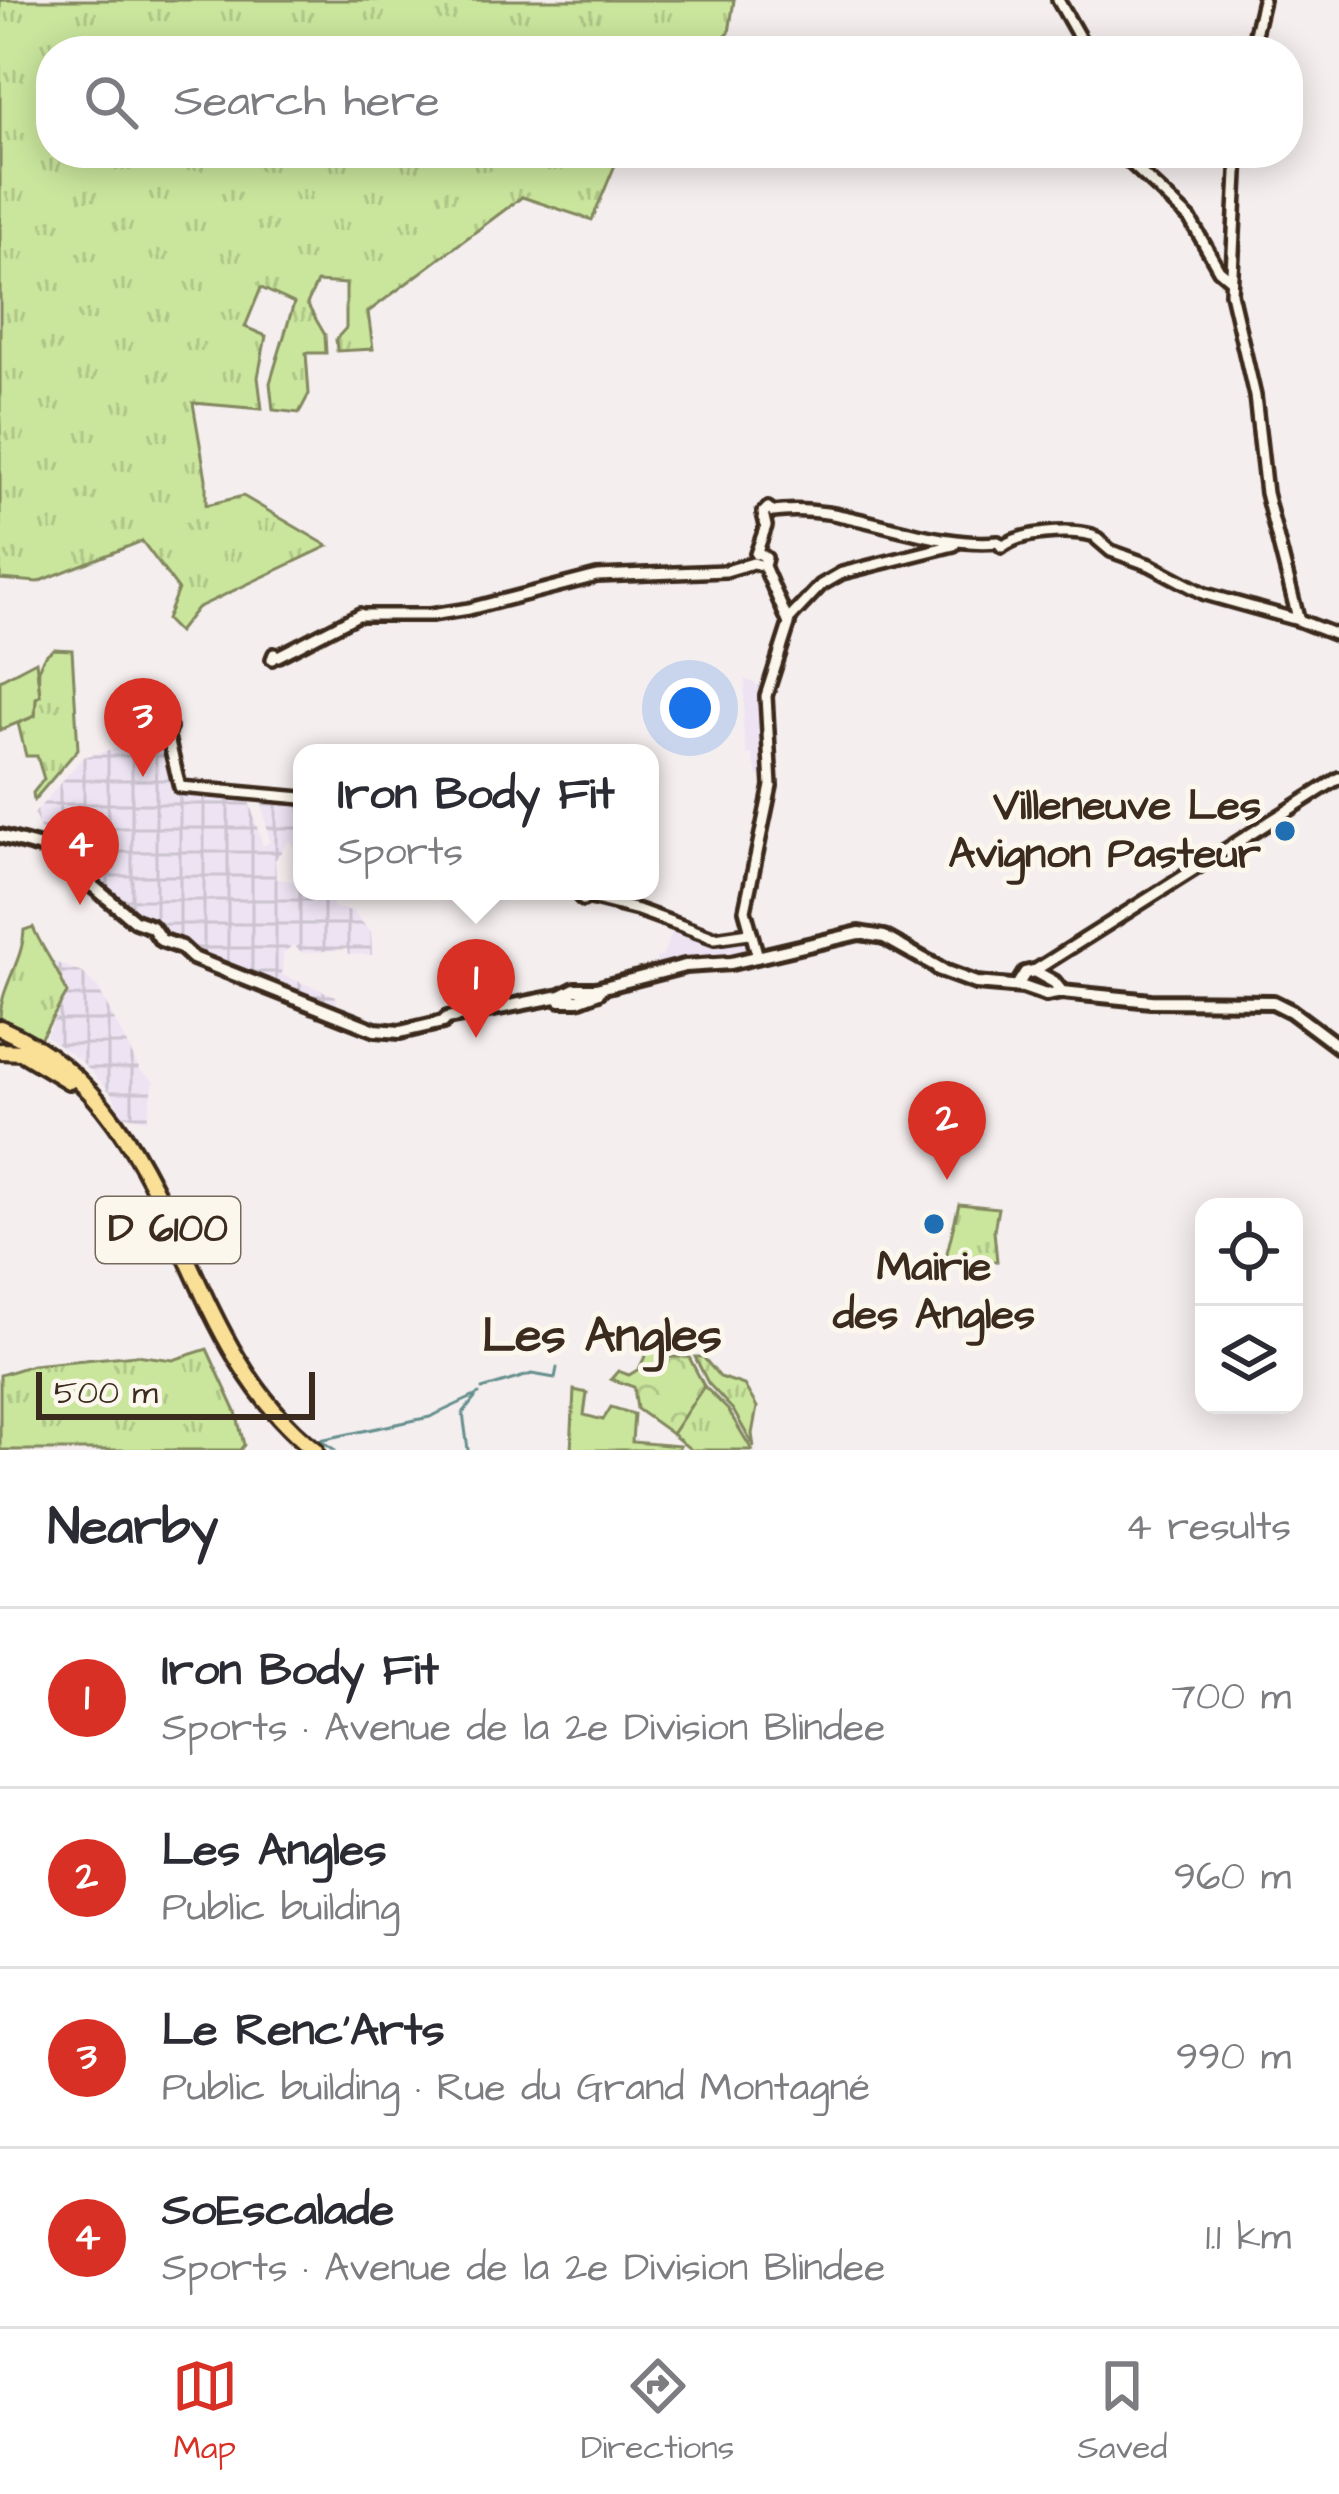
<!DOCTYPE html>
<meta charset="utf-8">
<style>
:root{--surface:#fff;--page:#f2f2f3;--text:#2b2b33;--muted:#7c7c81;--line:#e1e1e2;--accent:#d93025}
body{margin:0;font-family:"Architects Daughter",sans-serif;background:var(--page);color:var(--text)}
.controls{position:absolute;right:36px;bottom:36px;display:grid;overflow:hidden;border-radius:24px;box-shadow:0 6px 30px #0003}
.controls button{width:108px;height:108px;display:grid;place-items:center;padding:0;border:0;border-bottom:3px solid var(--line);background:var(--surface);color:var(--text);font:60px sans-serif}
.scale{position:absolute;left:36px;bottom:30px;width:279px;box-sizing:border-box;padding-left:12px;border:6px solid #3b2a1e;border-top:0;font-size:33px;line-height:42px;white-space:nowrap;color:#3b2a1e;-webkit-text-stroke:9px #fbf7ec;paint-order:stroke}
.you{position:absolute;left:690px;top:708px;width:42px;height:42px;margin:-30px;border:9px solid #fff;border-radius:50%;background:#1a73e8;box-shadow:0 0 0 18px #1a73e833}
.badge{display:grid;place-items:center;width:78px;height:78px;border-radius:50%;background:var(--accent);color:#fff;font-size:39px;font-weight:700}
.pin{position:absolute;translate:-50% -99px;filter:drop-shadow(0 3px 6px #0008)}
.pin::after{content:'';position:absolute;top:63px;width:42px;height:36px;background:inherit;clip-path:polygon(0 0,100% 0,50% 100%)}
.popup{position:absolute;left:293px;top:744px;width:366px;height:156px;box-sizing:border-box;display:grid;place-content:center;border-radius:24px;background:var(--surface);filter:drop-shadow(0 3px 9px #0005);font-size:39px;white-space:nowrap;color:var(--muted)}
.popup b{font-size:45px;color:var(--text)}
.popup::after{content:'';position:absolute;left:50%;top:100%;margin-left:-24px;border:24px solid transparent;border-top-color:var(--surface)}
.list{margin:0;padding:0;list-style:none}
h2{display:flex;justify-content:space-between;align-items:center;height:156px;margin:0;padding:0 48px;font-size:51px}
h2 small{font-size:39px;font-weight:400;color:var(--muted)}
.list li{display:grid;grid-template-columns:78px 1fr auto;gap:36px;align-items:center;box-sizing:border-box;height:180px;padding:0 48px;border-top:3px solid var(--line)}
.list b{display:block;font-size:45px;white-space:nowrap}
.list p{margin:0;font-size:39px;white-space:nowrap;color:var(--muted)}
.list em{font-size:39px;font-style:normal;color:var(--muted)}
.icon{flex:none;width:66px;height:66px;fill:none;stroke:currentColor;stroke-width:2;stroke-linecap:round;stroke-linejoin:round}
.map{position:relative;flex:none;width:1339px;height:1450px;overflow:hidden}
.search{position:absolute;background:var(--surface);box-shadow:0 6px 30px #0003;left:36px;right:36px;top:36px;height:132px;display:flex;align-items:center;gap:30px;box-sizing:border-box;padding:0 42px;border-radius:48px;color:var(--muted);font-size:45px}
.sheet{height:876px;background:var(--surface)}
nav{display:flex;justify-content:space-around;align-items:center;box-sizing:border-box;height:168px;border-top:3px solid var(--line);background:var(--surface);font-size:33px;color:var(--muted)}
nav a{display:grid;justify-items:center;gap:6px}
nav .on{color:var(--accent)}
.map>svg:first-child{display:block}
.built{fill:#ede3f3}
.industrial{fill:url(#industrial-grid)}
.grass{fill:url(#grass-tufts);stroke:#82885e;stroke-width:3}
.forest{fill:url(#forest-crowns);stroke:#82885e;stroke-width:3}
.garden{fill:#cae69d;stroke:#82885e;stroke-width:3}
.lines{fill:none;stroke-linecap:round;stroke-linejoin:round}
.stream{stroke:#658f8d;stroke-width:3}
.tertiary-casing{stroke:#3b2a1e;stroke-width:18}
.secondary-casing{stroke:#3b2a1e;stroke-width:20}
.primary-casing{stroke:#3b2a1e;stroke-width:22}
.tertiary{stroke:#fbf7ec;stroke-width:9}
.secondary{stroke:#fbf7ec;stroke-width:10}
.primary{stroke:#fadf96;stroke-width:14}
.poi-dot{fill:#1f6fb2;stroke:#fbf7ec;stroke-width:4.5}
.labels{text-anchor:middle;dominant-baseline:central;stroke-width:10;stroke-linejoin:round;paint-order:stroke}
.shield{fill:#fbf7ec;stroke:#75685c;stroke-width:3}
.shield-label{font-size:39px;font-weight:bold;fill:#3b2a1e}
.poi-label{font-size:42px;font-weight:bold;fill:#3b2a1e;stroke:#fbf7ec;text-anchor:end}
.quarter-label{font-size:48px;font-weight:bold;fill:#3b2a1e;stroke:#fbf7ec}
</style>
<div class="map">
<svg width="1339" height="1450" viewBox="0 0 1339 1450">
<defs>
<pattern id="industrial-grid" width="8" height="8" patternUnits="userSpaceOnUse" patternTransform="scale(3)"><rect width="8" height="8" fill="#ede3f3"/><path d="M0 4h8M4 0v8" fill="none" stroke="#ccc3d0"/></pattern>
<pattern id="grass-tufts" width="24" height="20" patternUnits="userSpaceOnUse" patternTransform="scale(3)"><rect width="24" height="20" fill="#cae69d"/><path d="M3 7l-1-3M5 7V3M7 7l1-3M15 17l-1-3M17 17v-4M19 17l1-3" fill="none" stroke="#aec587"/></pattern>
<pattern id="forest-crowns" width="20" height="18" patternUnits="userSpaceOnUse" patternTransform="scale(3)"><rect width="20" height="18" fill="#cae69d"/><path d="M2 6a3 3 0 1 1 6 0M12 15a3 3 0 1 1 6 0" fill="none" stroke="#aec587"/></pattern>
</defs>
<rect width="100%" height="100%" fill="#f5eeef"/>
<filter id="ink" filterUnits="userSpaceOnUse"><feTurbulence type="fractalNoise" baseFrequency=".00833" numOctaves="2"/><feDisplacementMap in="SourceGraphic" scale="24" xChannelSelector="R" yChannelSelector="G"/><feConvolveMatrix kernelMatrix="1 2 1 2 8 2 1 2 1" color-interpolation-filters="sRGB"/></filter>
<g filter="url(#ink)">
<path class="built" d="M745,679L760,686L767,774L758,776L752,754L747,755L743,729Z
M675,926L720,941L748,936L752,952L659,973L656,958L662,956Z
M507,972L514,1003L457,1016L448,1010L441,986Z"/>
<path class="industrial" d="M160,736L165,739L172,783L181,789L247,795L263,846L270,842L261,801L263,795L302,801V856L290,840L275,860L276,879L302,882V891H324L335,908L352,911L371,932L372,955L348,954L347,949L303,953L293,945L283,953L282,975L336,996L338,1010L191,956L47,847L34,814L83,757Z
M55,962L83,973L98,988L140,1070L154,1081L147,1120L121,1115L113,1095L82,1062L46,1036L67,993Z"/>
<path class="grass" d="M0,0H734L729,33L709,51H51V153H620L592,220L522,197L368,312L373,349L337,351L336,339L346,328V284L317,282L307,304L325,335L326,353H306L309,394L299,413L273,410L270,383L294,303L261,288L245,327L266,336L258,377L262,409L193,403L206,479V505L243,496L328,546L197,608L178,632L166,620L178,589L142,541L38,582L0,579Z
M54,649L72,650L78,749L34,800L33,793L44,779L37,756H26L18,723L35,716L36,698L40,695C38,675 35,660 54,649Z
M33,927C43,951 57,966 67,993L40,1039L0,1019C0,987 23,962 24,930Z
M959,1204L998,1208L994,1231L997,1261L944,1265Z
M207,1349L236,1412L244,1445L240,1450H0V1375L32,1365L136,1355L173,1360Z
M695,1357H703L720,1377L744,1385L757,1407L752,1434L754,1447L733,1410L708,1383Z
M704,1386L728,1410L752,1450H691L672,1434Z"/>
<path class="forest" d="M649,1348L664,1349L667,1357H689L704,1386L672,1434L637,1409L634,1387L611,1379L618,1371L629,1375L639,1369Z"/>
<path class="garden" d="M36,661L40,696L36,698L35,716L0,730V680Z
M574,1390L587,1393L584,1415L603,1420L611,1407L634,1414L632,1442L680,1446L678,1450H571Z"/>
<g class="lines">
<path class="stream" d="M482,1389L532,1374L555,1378L557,1368
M315,1441L430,1417L479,1394
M322,1441L335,1450
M468,1450L463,1413L475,1398"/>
<g class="tertiary-casing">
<path id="tertiary" d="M1058,0L1087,51
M1251,51L1263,0
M1120,153L1190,219L1219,270L1231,280
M1238,153L1231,293L1255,396L1266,493
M1266,493L1298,618
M1097,539L1111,551L1150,565L1205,594L1298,620L1339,636
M756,554L766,526L763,513L768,508L773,512C843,501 922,549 998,542L1002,547C1021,532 1067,529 1092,535
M358,615H431L469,609L597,576L726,571L753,563L764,566
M789,619L821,585L842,573L954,545L956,541
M272,659L274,654L278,656L360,614
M164,725L170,728L167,734L161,730Z
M167,734L180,787L302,798
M584,892L587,897L583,900L579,896Z
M587,897L638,910L715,938L749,933
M758,957L745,910L771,786L766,696L789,624L764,566L766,558L759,553
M1034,971L1339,778"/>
</g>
<g class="secondary-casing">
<path id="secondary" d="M0,836L48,849L135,921L152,927L161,940L181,947L193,958L375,1030L400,1032L443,1022
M938,969L976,983L1023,987L1046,995L1062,992
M1017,986L1025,973L1034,971L1054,982L1062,992L1151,1001L1273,1002L1291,1011L1339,1047
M560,1000H578L599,992
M443,1022L447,1018L561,996L575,989H596L685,966L731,963L859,933L884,937L943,970"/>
</g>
<g class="primary-casing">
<path id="primary" d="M0,1028C185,1108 169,1335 315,1450
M0,1051L21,1052L69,1081"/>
</g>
<use href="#tertiary" class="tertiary"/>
<use href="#secondary" class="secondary"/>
<use href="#primary" class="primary"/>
</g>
</g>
<g class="poi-dot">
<circle cx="1285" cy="831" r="12"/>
<circle cx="934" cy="1224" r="12"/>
</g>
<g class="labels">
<rect class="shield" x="96" y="1197" width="144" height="66" rx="9"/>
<g class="shield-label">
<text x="168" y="1230">D 6100</text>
</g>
<g class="poi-label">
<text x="1261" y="807">Villeneuve Les<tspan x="1261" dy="48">Avignon Pasteur</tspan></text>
<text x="934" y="1268" text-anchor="middle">Mairie<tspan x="934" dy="48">des Angles</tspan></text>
</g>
<g class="quarter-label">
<text x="602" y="1337">Les Angles</text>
</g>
</g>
</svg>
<div class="controls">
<button><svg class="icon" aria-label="locate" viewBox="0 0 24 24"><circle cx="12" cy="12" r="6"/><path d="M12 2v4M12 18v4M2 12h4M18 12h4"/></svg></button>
<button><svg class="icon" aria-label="layers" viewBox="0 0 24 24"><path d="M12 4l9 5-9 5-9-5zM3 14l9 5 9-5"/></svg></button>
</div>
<div class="scale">500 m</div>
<div class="you"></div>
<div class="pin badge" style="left:476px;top:1038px">1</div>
<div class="popup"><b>Iron Body Fit</b>Sports</div>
<div class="pin badge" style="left:947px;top:1180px">2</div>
<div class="pin badge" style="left:143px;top:777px">3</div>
<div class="pin badge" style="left:80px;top:905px">4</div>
<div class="search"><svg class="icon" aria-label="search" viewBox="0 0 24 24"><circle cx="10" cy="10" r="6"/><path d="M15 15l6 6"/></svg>Search here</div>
</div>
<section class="sheet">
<h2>Nearby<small>4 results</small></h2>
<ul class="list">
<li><span class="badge">1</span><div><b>Iron Body Fit</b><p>Sports · Avenue de la 2e Division Blindee</p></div><em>700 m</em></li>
<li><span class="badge">2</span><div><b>Les Angles</b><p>Public building</p></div><em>960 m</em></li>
<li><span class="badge">3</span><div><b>Le Renc'Arts</b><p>Public building · Rue du Grand Montagné</p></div><em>990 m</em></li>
<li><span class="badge">4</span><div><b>SoEscalade</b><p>Sports · Avenue de la 2e Division Blindee</p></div><em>1.1 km</em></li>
</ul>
</section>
<nav>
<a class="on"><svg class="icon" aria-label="map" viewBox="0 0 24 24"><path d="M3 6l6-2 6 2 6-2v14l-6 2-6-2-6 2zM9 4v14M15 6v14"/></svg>Map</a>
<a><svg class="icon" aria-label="directions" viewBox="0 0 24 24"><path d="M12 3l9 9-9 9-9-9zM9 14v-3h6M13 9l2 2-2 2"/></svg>Directions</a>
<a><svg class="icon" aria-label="saved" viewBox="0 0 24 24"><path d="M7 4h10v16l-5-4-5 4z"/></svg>Saved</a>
</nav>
